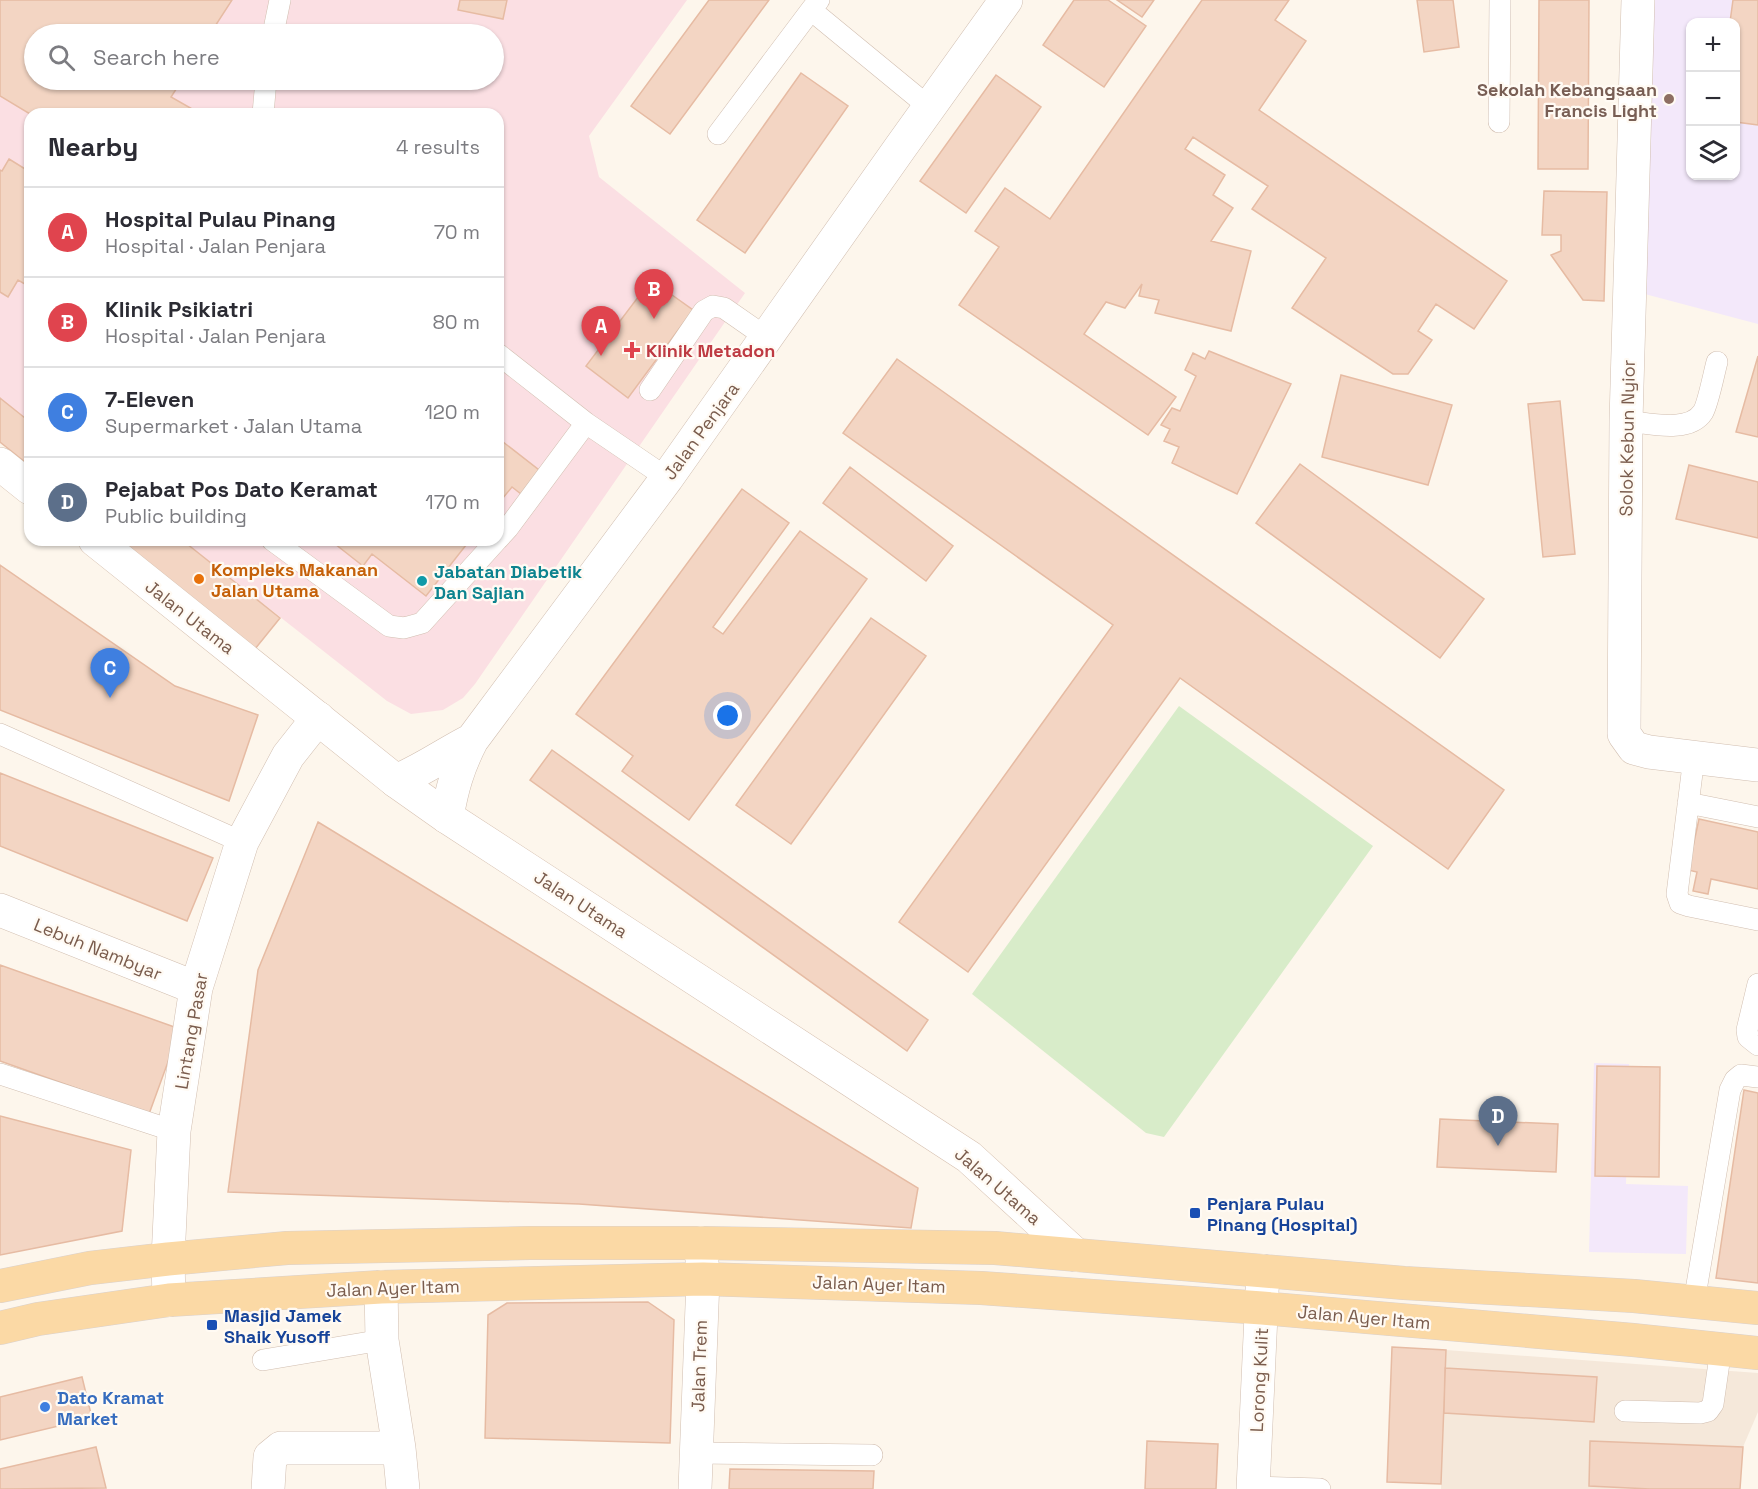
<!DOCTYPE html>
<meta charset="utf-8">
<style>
:root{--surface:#fff;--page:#f2f2f3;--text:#2b2b33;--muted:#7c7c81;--line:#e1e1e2;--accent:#e76f51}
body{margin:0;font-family:"Space Grotesk",sans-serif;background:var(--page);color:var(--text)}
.controls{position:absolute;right:18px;top:18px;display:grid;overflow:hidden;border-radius:12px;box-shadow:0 2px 4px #0004}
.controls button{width:54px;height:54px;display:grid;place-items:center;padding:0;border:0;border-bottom:2px solid var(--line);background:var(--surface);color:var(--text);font:30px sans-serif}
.you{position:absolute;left:728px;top:716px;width:21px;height:21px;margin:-15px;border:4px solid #fff;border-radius:50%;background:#1a73e8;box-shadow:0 0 0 9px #1a73e833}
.badge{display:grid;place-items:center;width:39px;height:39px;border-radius:50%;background:var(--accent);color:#fff;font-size:20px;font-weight:700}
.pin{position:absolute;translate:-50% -50px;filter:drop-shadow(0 2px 3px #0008)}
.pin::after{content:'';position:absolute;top:32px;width:21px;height:18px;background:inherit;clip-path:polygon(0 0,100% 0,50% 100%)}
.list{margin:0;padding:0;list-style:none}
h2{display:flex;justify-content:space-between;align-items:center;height:78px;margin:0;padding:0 24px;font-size:26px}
h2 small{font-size:20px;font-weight:400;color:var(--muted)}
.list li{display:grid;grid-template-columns:39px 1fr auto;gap:18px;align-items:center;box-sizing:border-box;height:90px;padding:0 24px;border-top:2px solid var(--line)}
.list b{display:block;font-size:22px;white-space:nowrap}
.list p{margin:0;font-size:20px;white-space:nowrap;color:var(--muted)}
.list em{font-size:20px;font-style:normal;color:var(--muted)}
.icon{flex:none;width:33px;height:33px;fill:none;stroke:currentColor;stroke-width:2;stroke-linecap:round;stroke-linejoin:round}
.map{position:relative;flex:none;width:1758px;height:1489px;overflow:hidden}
.search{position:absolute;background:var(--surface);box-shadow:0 2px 4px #0004;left:24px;top:24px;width:480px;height:66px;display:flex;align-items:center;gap:15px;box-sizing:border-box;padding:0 21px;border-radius:33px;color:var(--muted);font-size:22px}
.panel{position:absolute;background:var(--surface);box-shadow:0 2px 4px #0004;left:24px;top:108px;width:480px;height:438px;border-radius:18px}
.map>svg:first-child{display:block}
.residential{fill:#f5e8da}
.education{fill:#f3e8fa;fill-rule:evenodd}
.medical{fill:#fbdfe3;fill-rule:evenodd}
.green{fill:#d8ecc9}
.building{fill:#f3d5c3;stroke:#e6bba3;stroke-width:1.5}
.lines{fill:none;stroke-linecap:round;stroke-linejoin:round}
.lane-casing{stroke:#d1beb0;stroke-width:22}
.street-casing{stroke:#d1beb0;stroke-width:34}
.secondary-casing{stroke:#d6c0b0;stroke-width:34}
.primary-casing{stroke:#dad1cd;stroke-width:34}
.lane{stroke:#fff;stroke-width:21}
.street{stroke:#fff;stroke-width:33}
.secondary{stroke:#fff;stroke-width:33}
.primary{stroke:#fbd9a5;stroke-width:33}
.education-dot{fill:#8d6e63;stroke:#fffaf3;stroke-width:2}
.health-dot{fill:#e0444e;stroke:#fffaf3;stroke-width:2}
.food-dot{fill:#e8710a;stroke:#fffaf3;stroke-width:2}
.culture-dot{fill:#0f9aa8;stroke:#fffaf3;stroke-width:2}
.transit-dot{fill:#1a4fb4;stroke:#fffaf3;stroke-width:2}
.shop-dot{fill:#3f7fe0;stroke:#fffaf3;stroke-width:2}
.labels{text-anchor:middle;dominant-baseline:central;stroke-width:4.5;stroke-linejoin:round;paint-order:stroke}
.education-label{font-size:18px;font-weight:bold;fill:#785e54;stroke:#fffaf3;text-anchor:end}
.health-label{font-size:18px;font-weight:bold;fill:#be3a42;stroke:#fffaf3;text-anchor:start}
.street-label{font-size:18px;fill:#7a5c4d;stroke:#fffaf3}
.food-label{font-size:18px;font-weight:bold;fill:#c56008;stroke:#fffaf3;text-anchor:start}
.culture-label{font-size:18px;font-weight:bold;fill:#0d838f;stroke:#fffaf3;text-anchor:start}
.transit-label{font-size:18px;font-weight:bold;fill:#164399;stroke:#fffaf3;text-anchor:start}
.shop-label{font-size:18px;font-weight:bold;fill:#366cbe;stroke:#fffaf3;text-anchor:start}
</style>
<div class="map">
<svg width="1758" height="1489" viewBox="0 0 1758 1489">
<rect width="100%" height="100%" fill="#fdf6ec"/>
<path class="residential" d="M1446,1350L1758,1373V1412L1743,1447L1740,1489H1441Z"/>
<path class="education" d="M1652,0H1758V324L1641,293ZM1690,22H1736V176H1690Z
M1594,1063L1629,1064L1626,1184L1688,1186L1686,1254L1589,1252Z"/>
<path class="medical" d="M0,0H687L589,136L599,177L745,293L475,684L463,698L443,710L411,714L387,701L182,540H498V114H30V422L0,398ZM34,34H494V80H34Z"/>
<path class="green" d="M1179,706L1373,846L1164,1137L1146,1133L972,994Z"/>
<path class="building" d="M0,0H232L210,34H34V80H182L171,97L201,114H30L0,96Z
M460,0H507L503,19L458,10Z
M709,0H769L670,134L631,106Z
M1074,0H1108L1146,26L1104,87L1043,45Z
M1117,0H1154L1142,17Z
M1202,0H1289L1275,20L1306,41L1259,110L1507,281L1474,329L1436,304L1418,331L1432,340L1408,374H1393L1292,308L1326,258L1252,209L1268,186L1193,137L1185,149L1225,175L1213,195L1233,208L1211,241L1251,251L1231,331L1155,313L1159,300L1139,296L1142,284L1125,308L1106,302L1084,334L1176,397L1148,435L959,305L999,247L975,231L1005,188L1050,219Z
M1417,0H1453L1459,47L1424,52Z
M1539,0H1589L1588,169H1538Z
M1733,0H1758V125L1736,122V22H1730Z
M801,73L848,106L745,253L697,220Z
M996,75L1041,107L966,213L920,181Z
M9,159L30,172V287L18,280L8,297L0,292V170L2,171Z
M1544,191L1607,192L1604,301L1583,300L1551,255L1561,251V235H1542Z
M651,280L693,310L628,398L586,366Z
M1209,351L1291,384L1237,494L1172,463L1179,447L1164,441L1170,429L1161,425L1172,408L1180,411L1196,376L1185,370L1193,353L1205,359Z
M1758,356V437L1736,432Z
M897,359L1504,790L1448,869L1180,678L968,972L899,922L1113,625L843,433Z
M1341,375L1452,405L1428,485L1322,457Z
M0,398L30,422V466L0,442Z
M1560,401L1575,554L1543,557L1528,404Z
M498,438L539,470L521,494L512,487L498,504Z
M1300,464L1484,599L1440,658L1256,523Z
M1689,465L1758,482V538L1676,519Z
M850,467L953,546L926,581L823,503Z
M742,489L789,523L713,627L723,634L800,531L867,579L689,820L622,771L633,756L576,714Z
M117,540H182L280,618L255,649Z
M330,540H470L426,596L372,554L363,566Z
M0,565L175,686L258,715L229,801L0,710Z
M871,618L926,656L791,844L736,805Z
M552,750L928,1020L907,1051L530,780Z
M0,773L213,858L187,921L0,846Z
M1699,819L1758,832V889L1711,879L1708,894L1693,891L1697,872L1688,870Z
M318,822L918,1188L911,1228L579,1204L228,1192L258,970Z
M0,965L180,1029L149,1114L0,1061Z
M1597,1066L1660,1067L1659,1177L1595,1176Z
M1744,1090L1758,1093V1283L1716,1278Z
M0,1116L131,1150L122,1231L0,1255Z
M1440,1119L1558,1124L1556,1172L1437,1167Z
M648,1302L674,1320L670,1443L485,1438L488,1315L507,1303Z
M1392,1347L1446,1350L1441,1484L1387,1482Z
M1445,1368L1597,1377L1594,1422L1444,1413Z
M82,1377L92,1418L0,1440V1397Z
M1147,1441L1218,1444L1216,1489H1145Z
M1590,1441L1743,1447L1740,1489H1650L1589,1486Z
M96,1447L106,1488L0,1489V1469Z
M730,1469L874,1471L873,1489H729Z"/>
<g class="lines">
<g class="lane-casing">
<path id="lane" d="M819,0L811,10L929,107
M273,34L280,0
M263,114L266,80
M1499,122L1500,0
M718,134L811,10
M498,354L586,423L667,478
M650,390L704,311L713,306L724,308L767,338
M1626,421C1648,423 1689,434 1703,412C1708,404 1714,373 1717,362
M498,539L508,528L586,423
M272,540L389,626L404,628L422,623L497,540
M0,734L242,842
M1694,757L1677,894L1680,903L1689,906L1758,920
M1688,803L1758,817
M1758,984L1747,1030L1748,1037L1758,1045
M0,1074L174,1131
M1694,1302L1730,1090L1735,1080L1741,1075L1758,1077
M263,1360L382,1340
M1625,1411L1700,1413L1708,1411L1713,1404L1721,1349
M696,1453L872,1455
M1253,1487L1320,1489"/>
</g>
<g class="street-casing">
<path id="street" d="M1638,0L1626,421L1624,734L1634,748L1649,752L1758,765
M396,781C423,770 446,753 472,740
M447,817C452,788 458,767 472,740L667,478L900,148L1006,0
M0,910L196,988
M381,1287L382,1340L399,1448L403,1489
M169,1300L168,1259L174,1131L196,988L242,842L288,756L318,718
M268,1489L270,1457L281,1448H399
M695,1489L703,1279L701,1243
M1253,1489L1263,1271"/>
</g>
<g class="secondary-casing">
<path id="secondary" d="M0,464L30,488
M95,540L396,781L447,817L969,1157L1076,1255"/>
</g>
<g class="primary-casing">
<path id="primary" d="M0,1286L90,1268L168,1259L287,1248L530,1243H701L995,1248L1404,1283L1634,1296L1758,1308
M0,1328L38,1319L169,1300L381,1287L703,1279L981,1288L1262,1308L1633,1340L1758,1353"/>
</g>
<use href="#lane" class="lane"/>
<use href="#street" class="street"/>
<use href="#secondary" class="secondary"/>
<use href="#primary" class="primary"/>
</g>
<circle class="education-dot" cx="1669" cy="99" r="6"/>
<path class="health-dot" d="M629 341h6v6h6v6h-6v6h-6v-6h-6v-6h6z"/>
<circle class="food-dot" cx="199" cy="579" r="6"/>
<circle class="culture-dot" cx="422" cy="581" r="6"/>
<g class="transit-dot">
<rect x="1189" y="1207" width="12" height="12" rx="3"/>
<rect x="206" y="1319" width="12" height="12" rx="3"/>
</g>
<circle class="shop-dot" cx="45" cy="1407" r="6"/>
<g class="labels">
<g class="education-label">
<text x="1657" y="89">Sekolah Kebangsaan<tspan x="1657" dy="21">Francis Light</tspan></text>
</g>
<g class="health-label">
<text x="646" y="350">Klinik Metadon</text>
</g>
<g class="street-label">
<text transform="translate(701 431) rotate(-54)">Jalan Penjara</text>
<text transform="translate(1627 438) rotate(-89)">Solok Kebun Nyior</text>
<text transform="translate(190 617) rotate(38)">Jalan Utama</text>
<text transform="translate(581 904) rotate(33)">Jalan Utama</text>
<text transform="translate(98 949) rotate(22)">Lebuh Nambyar</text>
<text transform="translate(191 1031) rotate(-80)">Lintang Pasar</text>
<text transform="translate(998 1186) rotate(41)">Jalan Utama</text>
<text transform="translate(879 1284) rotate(2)">Jalan Ayer Itam</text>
<text transform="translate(393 1288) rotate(-2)">Jalan Ayer Itam</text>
<text transform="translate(1364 1317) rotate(5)">Jalan Ayer Itam</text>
<text transform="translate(699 1366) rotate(-88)">Jalan Trem</text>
<text transform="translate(1259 1380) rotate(-87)">Lorong Kulit</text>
</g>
<g class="food-label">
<text x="211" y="569">Kompleks Makanan<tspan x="211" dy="21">Jalan Utama</tspan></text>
</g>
<g class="culture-label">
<text x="434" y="571">Jabatan Diabetik<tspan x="434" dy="21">Dan Sajian</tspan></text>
</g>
<g class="transit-label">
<text x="1207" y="1203">Penjara Pulau<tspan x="1207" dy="21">Pinang (Hospital)</tspan></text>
<text x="224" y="1315">Masjid Jamek<tspan x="224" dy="21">Shaik Yusoff</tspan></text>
</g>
<g class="shop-label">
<text x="57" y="1397">Dato Kramat<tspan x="57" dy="21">Market</tspan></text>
</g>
</g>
</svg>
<div class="controls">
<button>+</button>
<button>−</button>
<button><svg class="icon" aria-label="layers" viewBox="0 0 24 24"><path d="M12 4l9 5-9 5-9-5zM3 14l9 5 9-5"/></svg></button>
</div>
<div class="you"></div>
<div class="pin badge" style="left:601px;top:356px;background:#e0444e">A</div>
<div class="pin badge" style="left:654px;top:319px;background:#e0444e">B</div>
<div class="pin badge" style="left:110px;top:698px;background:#3f7fe0">C</div>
<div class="pin badge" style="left:1498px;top:1146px;background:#5c6f8a">D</div>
<div class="search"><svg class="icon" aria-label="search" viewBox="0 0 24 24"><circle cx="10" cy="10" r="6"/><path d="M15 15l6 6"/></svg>Search here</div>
<section class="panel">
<h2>Nearby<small>4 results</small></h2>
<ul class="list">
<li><span class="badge" style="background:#e0444e">A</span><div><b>Hospital Pulau Pinang</b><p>Hospital · Jalan Penjara</p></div><em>70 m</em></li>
<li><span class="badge" style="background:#e0444e">B</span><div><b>Klinik Psikiatri</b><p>Hospital · Jalan Penjara</p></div><em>80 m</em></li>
<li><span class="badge" style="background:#3f7fe0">C</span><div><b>7-Eleven</b><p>Supermarket · Jalan Utama</p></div><em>120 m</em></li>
<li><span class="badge" style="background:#5c6f8a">D</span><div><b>Pejabat Pos Dato Keramat</b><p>Public building</p></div><em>170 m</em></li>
</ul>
</section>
</div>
